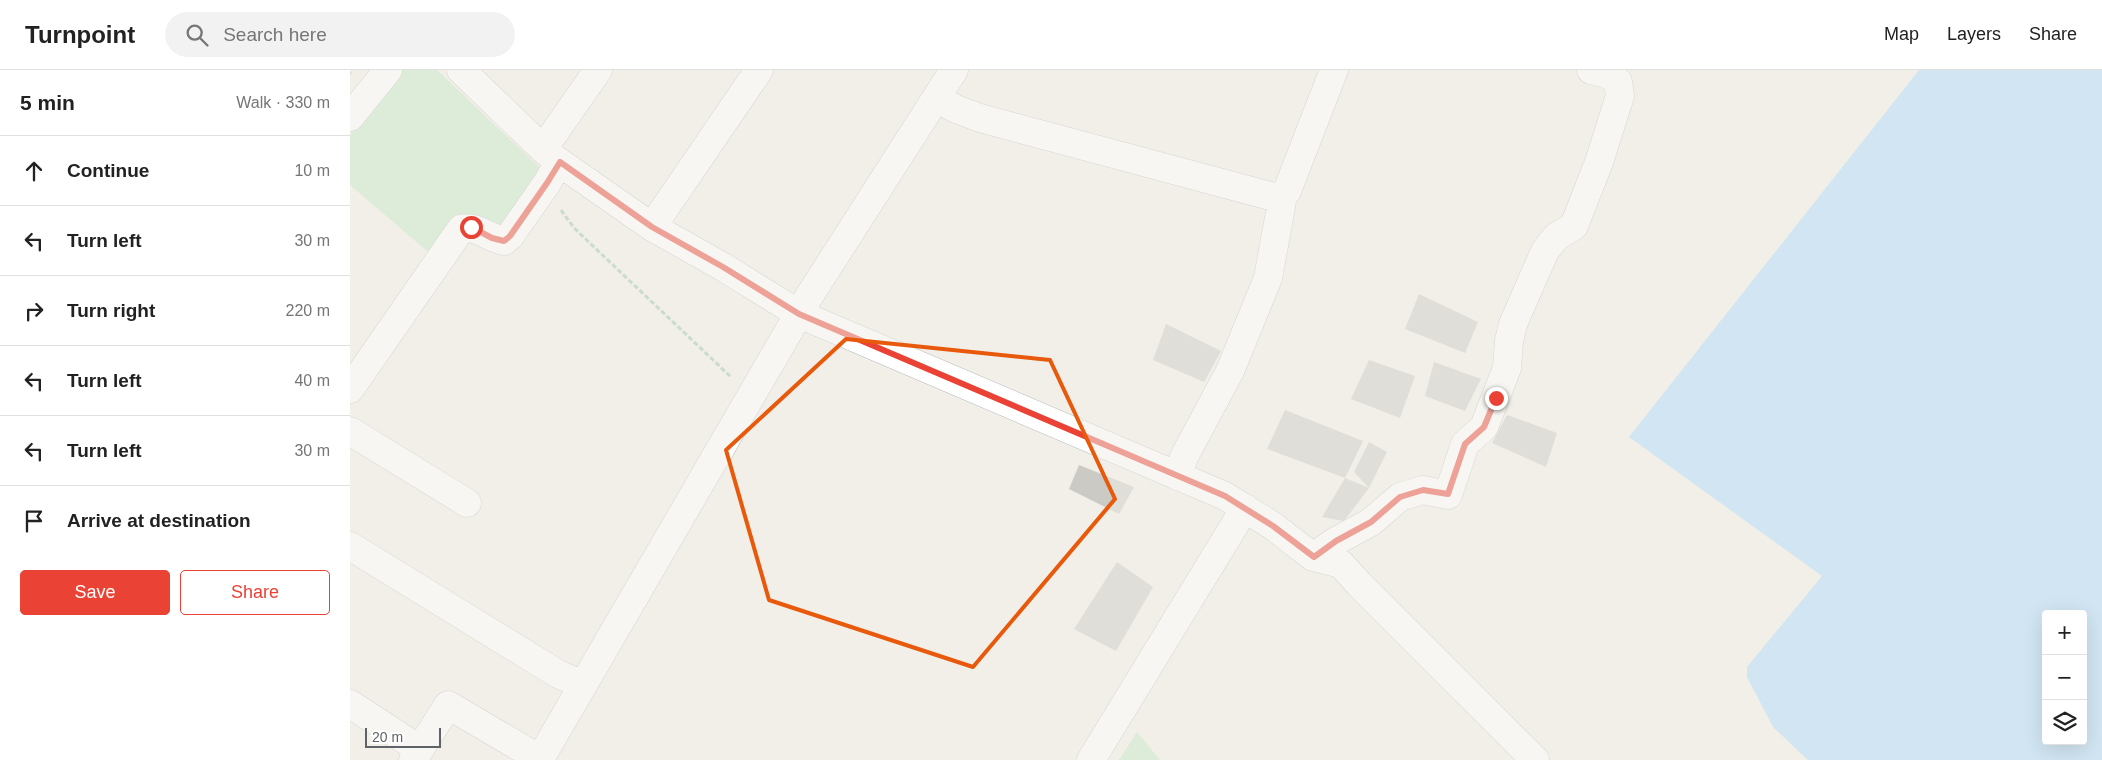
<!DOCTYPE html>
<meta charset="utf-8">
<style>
:root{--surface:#fff;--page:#f2f2f2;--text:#222;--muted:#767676;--line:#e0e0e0;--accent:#ea4335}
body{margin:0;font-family:Arial,sans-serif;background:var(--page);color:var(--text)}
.controls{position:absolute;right:15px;bottom:15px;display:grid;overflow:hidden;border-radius:5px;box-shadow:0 5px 20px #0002}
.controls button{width:45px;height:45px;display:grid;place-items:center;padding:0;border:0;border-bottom:1px solid var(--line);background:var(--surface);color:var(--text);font:25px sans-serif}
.scale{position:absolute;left:15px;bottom:12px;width:76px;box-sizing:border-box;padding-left:5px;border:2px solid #5f6368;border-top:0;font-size:14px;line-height:18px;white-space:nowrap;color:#5f6368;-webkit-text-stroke:4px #fff;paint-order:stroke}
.stop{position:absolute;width:15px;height:15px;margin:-11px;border:4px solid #ea4335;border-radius:50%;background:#fff}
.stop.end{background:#ea4335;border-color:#fff;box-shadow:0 1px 5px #0008}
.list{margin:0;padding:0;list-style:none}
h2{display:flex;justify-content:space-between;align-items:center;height:65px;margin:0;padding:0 20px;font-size:21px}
h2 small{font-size:16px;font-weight:400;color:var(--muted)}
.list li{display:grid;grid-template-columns:32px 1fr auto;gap:15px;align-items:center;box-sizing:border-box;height:70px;padding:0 20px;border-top:1px solid var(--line)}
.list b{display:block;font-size:19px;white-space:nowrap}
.list em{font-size:16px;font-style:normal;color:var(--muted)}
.actions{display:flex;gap:10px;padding:15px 20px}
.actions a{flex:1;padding:11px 0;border:1px solid var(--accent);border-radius:5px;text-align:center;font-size:18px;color:var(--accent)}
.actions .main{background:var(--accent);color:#fff}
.icon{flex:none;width:28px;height:28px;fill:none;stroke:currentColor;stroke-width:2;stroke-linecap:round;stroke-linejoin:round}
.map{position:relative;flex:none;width:1752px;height:690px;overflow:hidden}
header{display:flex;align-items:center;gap:30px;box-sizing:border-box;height:70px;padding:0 25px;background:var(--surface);border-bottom:1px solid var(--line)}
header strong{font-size:24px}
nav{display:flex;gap:28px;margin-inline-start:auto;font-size:18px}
.search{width:350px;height:45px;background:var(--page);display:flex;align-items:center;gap:12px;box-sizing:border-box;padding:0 18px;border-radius:28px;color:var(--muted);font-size:19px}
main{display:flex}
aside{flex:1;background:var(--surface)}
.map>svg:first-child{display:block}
.green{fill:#c5e8c5}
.water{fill:#aadaff;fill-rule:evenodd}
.building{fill:#cccac5}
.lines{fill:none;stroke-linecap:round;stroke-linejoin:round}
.minor-casing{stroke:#b5b8bc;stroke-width:29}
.path{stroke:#9cc7a9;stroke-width:3;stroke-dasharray:5 2.5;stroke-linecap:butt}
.minor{stroke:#fff;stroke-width:28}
.rail{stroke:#b6b7b8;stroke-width:4;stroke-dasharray:1 6;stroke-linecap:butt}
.route{stroke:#ea4335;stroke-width:6}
.marked{fill:none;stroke:#e8590c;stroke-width:4;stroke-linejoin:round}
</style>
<header>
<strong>Turnpoint</strong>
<div class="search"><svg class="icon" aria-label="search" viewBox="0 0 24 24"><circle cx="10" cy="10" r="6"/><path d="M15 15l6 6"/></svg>Search here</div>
<nav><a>Map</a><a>Layers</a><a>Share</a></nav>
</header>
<main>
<aside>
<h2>5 min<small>Walk · 330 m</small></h2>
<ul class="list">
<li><svg class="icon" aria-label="ahead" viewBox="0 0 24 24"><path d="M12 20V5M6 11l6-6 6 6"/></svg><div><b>Continue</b></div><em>10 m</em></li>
<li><svg class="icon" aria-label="left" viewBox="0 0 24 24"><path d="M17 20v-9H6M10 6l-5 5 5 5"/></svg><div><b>Turn left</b></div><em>30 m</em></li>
<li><svg class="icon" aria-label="right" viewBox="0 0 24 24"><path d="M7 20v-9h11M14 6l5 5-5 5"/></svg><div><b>Turn right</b></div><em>220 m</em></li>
<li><svg class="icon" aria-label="left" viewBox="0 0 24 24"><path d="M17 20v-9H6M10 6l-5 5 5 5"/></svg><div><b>Turn left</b></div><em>40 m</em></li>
<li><svg class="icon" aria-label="left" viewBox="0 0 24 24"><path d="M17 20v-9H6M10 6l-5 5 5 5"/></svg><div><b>Turn left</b></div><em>30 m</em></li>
<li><svg class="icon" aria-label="arrive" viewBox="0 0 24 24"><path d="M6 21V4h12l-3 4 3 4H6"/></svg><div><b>Arrive at destination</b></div></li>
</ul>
<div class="actions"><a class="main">Save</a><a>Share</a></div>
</aside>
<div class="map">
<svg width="1752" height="690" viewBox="0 0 1752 690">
<rect width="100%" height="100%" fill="#f1efe8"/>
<path class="green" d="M51,0H87L190,98L154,159L119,145H108L85,181H77L0,115V65Z
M787,662L810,690H769Z"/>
<path class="water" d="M1569,0H1752V690H1458L1423,657L1397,607V597L1472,506L1279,367ZM1696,544H1733V671H1696Z"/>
<path class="building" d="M1069,224L1128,252L1115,283L1055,259Z
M816,254L871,281L854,312L803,290Z
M1019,290L1065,306L1050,348L1001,329Z
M1084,292L1131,309L1115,341L1075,326Z
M935,340L1013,371L995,408L917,379Z
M1157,345L1207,363L1196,397L1142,373Z
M1019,372L1037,382L1019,418L1004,402Z
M729,395L784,417L769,444L719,419Z
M995,408L1019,418L994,451L972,447Z
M767,492L803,517L766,581L724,559Z"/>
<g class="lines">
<g class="minor-casing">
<path id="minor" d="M111,0L193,79L209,92L302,157L373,197L449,244L875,426L923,456L963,487L991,494L1009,514L1185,690
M586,28L606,39L630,48L924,127L933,126L937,121L984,0
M0,47L38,0
M193,79L248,0
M302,157L409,0
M0,319L111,159C128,155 137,168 154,171L160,166L197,113L209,92
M0,361L117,433
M827,406L834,387L880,301L918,208L933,126
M0,476L208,604L233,615
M963,487L986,471L1021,452L1050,427L1073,420L1098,425L1115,374L1134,357L1157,298L1159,271L1163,254L1195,181L1206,167L1224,156L1249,92L1270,26L1268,12L1258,4L1241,0
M0,634L69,679
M63,690L98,635L190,689L458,228L604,0
M741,690L895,438"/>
</g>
<path class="path" d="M211,140L224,158L381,307"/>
<use href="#minor" class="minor"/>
<path class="rail" d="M0,3L3,0"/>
</g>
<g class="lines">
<path class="route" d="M121,157L142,168L154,171L160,166L197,113L210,92L302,157L373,197L449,244L875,426L923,456L964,487L986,471L1021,452L1050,427L1073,420L1098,424L1115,374L1134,357L1146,328"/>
</g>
<path d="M0 0H1752V690H0ZM496,269L700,290L765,429L623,597L419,530L376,380Z" fill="#f1efe8" fill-opacity=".55" fill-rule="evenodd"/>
<path class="marked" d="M496,269L700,290L765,429L623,597L419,530L376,380Z"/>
</svg>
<div class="controls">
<button>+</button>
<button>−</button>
<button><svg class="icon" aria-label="layers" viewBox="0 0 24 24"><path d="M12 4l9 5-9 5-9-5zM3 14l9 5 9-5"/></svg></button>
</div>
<div class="scale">20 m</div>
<div class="stop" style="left:121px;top:157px"></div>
<div class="stop end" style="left:1146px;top:328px"></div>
</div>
</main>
